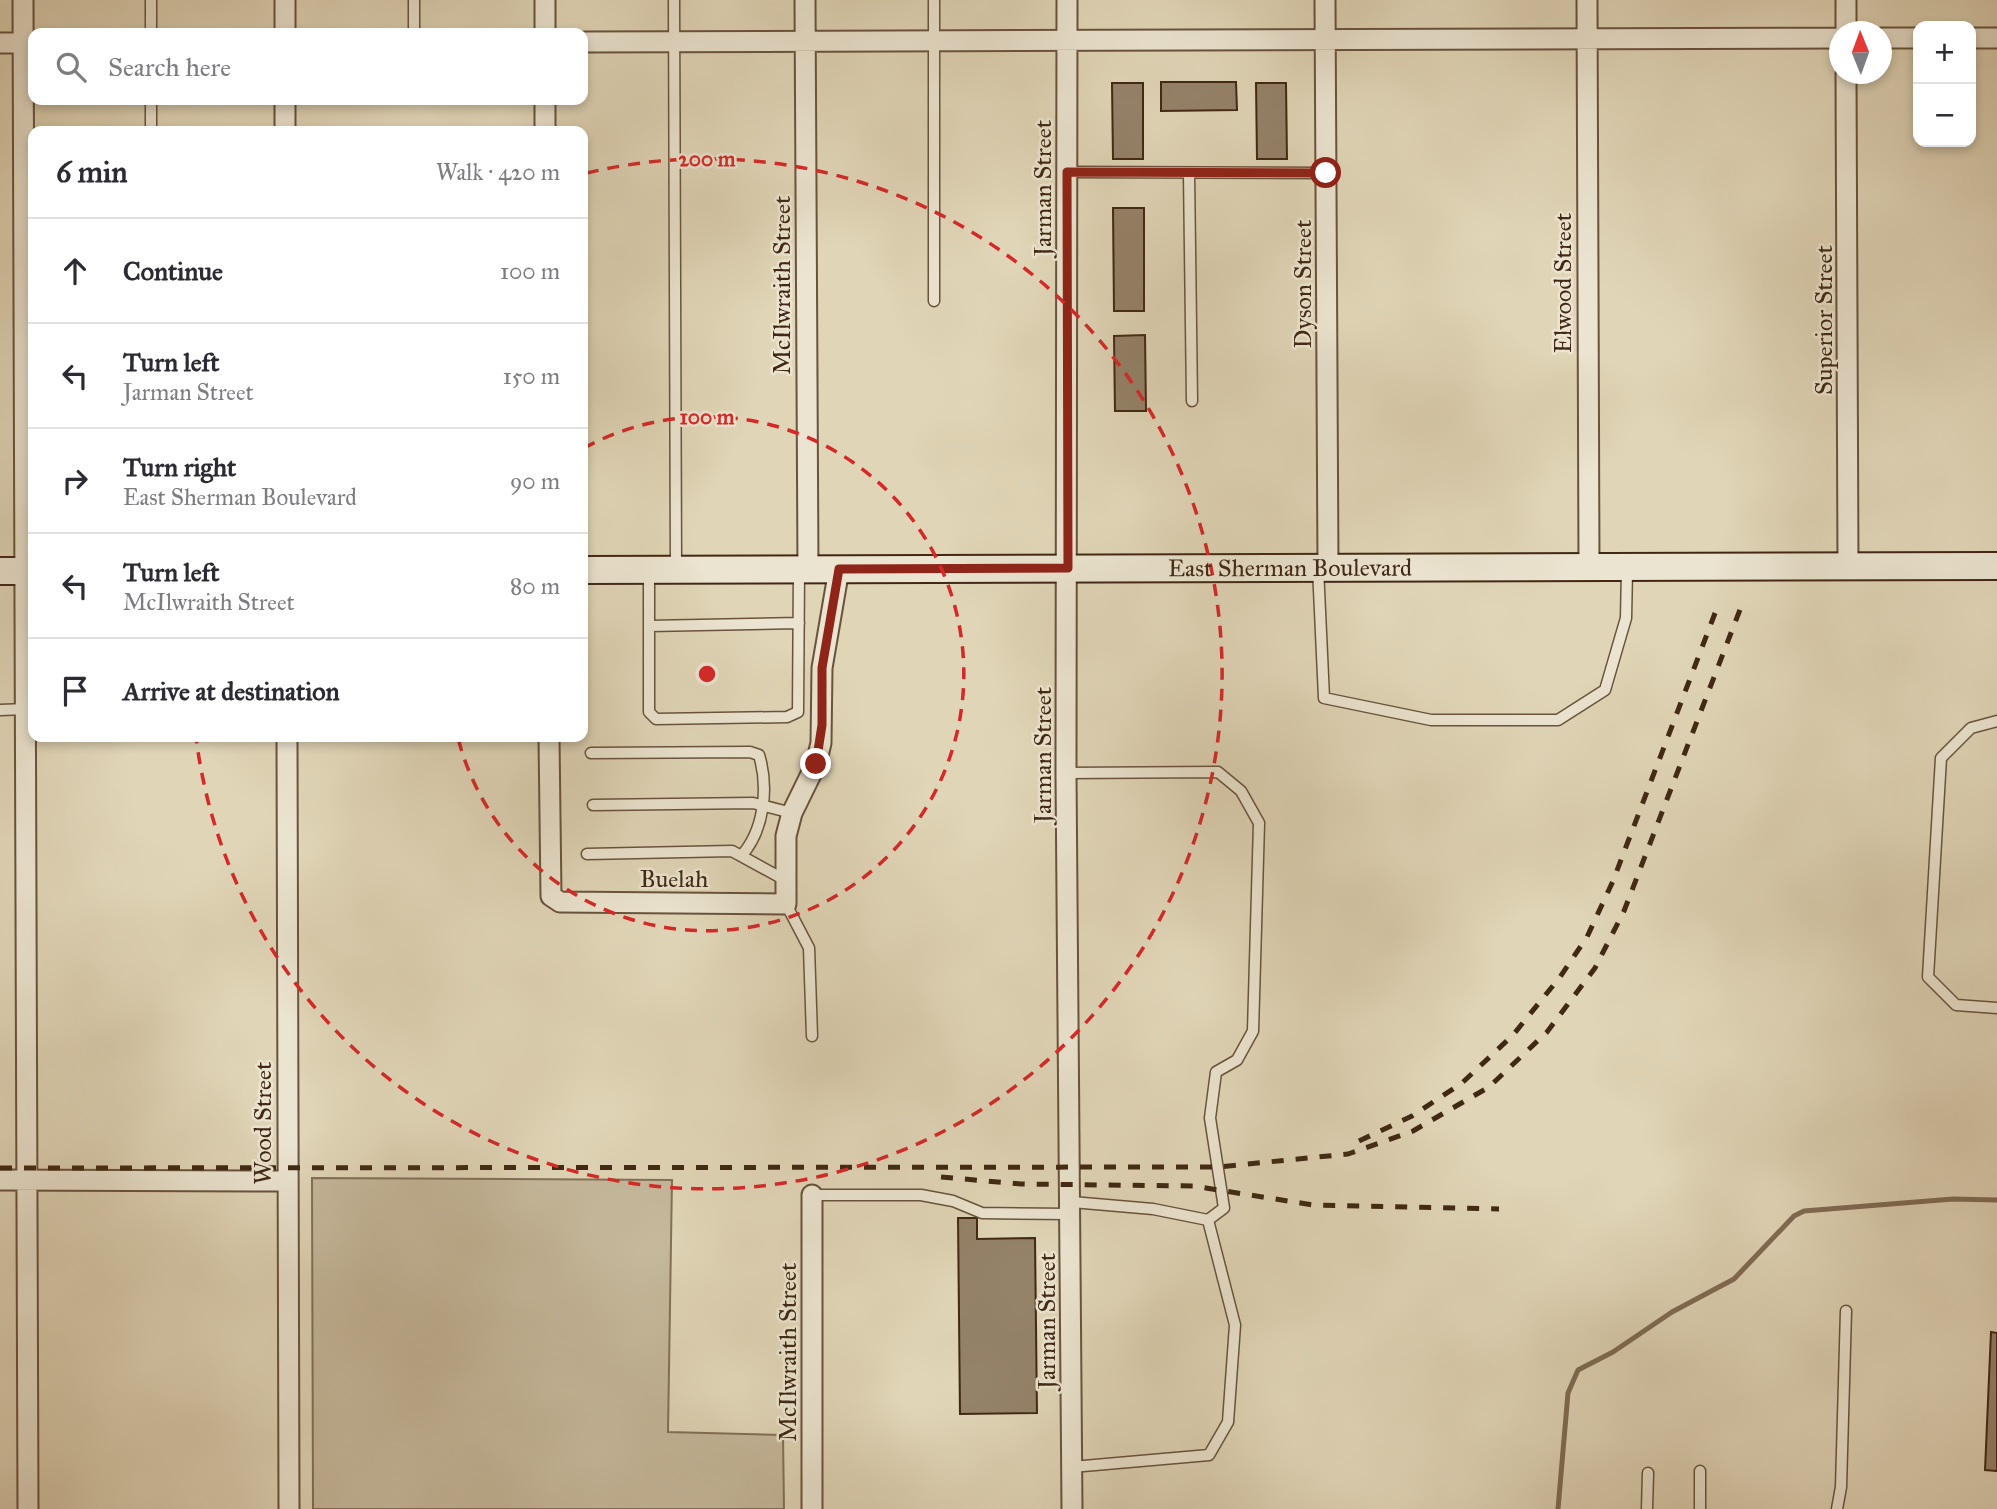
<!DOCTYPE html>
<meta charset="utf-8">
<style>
:root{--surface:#fff;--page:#f7f7f7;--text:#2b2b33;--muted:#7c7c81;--line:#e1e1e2}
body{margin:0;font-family:"IM FELL Great Primer",serif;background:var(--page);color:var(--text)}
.controls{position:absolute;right:21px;top:21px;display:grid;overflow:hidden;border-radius:14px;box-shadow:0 4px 10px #0003}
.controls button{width:63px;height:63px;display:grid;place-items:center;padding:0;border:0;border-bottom:2px solid var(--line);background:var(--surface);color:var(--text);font:35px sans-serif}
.compass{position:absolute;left:1829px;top:21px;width:63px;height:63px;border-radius:50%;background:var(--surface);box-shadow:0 4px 10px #0003;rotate:359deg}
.stop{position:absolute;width:21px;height:21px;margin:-16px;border:5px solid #8f2418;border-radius:50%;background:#fff}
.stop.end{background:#8f2418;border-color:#fff;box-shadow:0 2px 7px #0008}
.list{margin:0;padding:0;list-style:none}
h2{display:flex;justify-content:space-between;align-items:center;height:91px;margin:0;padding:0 28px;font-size:30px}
h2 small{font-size:23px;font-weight:400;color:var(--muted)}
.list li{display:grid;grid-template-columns:46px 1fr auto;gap:21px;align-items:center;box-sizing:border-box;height:105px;padding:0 28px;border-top:2px solid var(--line)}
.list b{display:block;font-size:26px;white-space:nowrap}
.list p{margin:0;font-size:23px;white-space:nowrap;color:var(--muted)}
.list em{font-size:23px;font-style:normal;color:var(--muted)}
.icon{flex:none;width:38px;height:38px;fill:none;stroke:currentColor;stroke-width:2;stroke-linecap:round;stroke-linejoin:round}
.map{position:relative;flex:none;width:1997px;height:1509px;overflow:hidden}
.search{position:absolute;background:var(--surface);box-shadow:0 4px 10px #0003;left:28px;top:28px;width:560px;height:77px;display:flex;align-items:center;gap:18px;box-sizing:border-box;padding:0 24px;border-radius:14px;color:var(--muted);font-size:26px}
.panel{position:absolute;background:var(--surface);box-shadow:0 4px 10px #0003;left:28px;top:126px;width:560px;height:616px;border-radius:14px}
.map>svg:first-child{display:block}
.green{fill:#c5b89b;stroke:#837058;stroke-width:2}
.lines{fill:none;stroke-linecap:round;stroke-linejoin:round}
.stream{stroke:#806c55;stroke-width:5}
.building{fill:#948269;stroke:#412814;stroke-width:2}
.lane-casing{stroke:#69533d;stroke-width:13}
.street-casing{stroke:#69533d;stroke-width:23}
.secondary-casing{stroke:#412814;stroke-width:30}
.lane{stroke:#ebe4d0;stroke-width:10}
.street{stroke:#ebe4d0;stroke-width:19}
.secondary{stroke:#ebe4d0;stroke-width:26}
.rail{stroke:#412814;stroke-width:5;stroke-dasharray:12 12;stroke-linecap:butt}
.route{stroke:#8f2418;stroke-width:9}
.ring{fill:none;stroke:#d62828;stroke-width:3.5;stroke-dasharray:12 9}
.labels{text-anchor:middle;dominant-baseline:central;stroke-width:5;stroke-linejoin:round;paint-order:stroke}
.street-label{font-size:24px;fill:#412814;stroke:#ebe4d0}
.centre{fill:#d62828;stroke:#ebe4d0;stroke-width:3.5}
.ring-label{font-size:21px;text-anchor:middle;font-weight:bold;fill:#d62828;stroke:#ebe4d0;stroke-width:5;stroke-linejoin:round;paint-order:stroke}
</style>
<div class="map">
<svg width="1997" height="1509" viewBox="0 0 1997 1509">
<rect width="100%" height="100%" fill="#e0d5b7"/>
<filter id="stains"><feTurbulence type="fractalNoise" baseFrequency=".00286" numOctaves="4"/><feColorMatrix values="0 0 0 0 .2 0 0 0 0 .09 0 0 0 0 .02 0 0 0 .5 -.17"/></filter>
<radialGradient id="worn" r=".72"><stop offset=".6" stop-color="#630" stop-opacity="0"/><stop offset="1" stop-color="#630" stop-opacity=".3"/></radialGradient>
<path class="green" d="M312,1178L672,1180L668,1432L783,1435L784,1509H313Z"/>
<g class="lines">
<path class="stream" d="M1558,1509L1568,1393L1578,1370L1613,1352L1672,1312L1734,1279L1794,1216L1804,1211L1953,1199L1997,1200"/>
</g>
<path class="building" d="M1161,82H1236L1237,110L1161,111Z
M1112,83H1143V159H1113Z
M1256,83H1286L1287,159H1257Z
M1113,208H1144V311H1114Z
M1145,335L1146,411H1115L1114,336Z
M958,1218H977V1239L1035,1238L1037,1413L960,1414Z
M1991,1332L1997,1333V1471L1985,1470Z"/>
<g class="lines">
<g class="lane-casing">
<path id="lane" d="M151,0V33
M414,0V33
M674,0L676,570
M934,0V301
M151,131V100
M1067,172L1327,173
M1189,173L1192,401
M1318,568L1324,698L1431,720H1558L1605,690L1626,618L1627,570
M649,570V712L656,719L787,717L798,712L799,571
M649,626L799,623
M0,710L27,709
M1997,721L1971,728L1941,758L1928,977L1956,1005L1997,1008
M591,753L750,752L759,755C769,788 764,831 741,856
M1066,773L1218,772L1241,791L1259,823L1253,1031L1237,1060L1216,1072L1210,1118L1224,1208L1208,1220L1153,1209L1072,1202
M593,805L753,803L792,813
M587,854L732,851L785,880
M786,904L809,948L812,1036
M812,1195H921L953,1201L982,1213L1071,1214
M1072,1467L1209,1455L1228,1422L1235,1325L1208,1220
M1647,1509L1648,1473
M1700,1509V1471
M1837,1509L1841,1487L1846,1311"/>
</g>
<g class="street-casing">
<path id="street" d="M23,0L28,1509
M285,0V33
M545,0V33
M805,0L808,569
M1067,0L1066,773L1072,1509
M1325,0L1328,568
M1587,0L1589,567
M1846,32V0
M1882,38H1918
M1971,38H1997
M583,42L1840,38
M0,43H33
M1846,74L1848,567
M285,100V131
M545,100V131
M287,737L289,1509
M549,737L551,896L560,902L786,904V836L792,813L816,764L821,743L822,668L839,569
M0,1180L288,1181
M812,1195V1509"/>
</g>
<g class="secondary-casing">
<g id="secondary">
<path id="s1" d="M583,570L1997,566"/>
<path d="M0,571H33"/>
</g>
</g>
<use href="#lane" class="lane"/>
<use href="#street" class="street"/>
<use href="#secondary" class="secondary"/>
<path class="rail" d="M1359,1141L1412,1116L1462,1083L1513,1035L1560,977L1587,937L1613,881L1717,608
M0,1168L1218,1167L1348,1154L1413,1131L1489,1087L1547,1032L1595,968L1624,911L1741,607
M941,1177L1021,1184L1193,1186L1313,1205L1499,1209"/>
</g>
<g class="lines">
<path class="route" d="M816,764L822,725V668L839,569L1068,568L1067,172L1326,173"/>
</g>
<g class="ring">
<path d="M584 448A257 257 0 1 1 458 738"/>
<path d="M587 173A515 515 0 1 1 196 737"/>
</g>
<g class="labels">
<g class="street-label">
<text transform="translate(1043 188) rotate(-90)">Jarman Street</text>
<text transform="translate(1563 283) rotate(-90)">Elwood Street</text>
<text transform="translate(1303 284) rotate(-90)">Dyson Street</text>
<text transform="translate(782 285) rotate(-90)">McIlwraith Street</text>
<text transform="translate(1824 320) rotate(-90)">Superior Street</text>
<text stroke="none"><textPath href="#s1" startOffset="707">East Sherman Boulevard</textPath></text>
<text transform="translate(1043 755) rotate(-90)">Jarman Street</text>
<text x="674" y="879">Buelah</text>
<text transform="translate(263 1123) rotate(-90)">Wood Street</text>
<text transform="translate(1047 1321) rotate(-90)">Jarman Street</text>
<text transform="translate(788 1352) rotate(-90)">McIlwraith Street</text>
</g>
</g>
<circle cx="707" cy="674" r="10" class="centre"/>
<g class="ring-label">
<text x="707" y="166">200 m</text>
<text x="707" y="424">100 m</text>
</g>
<rect width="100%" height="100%" filter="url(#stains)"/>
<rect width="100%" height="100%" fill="url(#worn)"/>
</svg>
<div class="controls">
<button>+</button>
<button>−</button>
</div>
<svg class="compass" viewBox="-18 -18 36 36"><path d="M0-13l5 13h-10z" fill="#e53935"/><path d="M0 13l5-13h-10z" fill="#7c7c81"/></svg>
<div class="stop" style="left:1326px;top:173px"></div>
<div class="stop end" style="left:816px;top:764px"></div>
<div class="search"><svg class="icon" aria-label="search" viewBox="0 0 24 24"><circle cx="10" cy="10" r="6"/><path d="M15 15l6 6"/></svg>Search here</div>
<section class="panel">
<h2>6 min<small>Walk · 420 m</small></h2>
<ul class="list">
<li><svg class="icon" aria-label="ahead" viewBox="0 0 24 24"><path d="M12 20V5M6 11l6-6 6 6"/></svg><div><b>Continue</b></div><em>100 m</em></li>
<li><svg class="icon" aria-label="left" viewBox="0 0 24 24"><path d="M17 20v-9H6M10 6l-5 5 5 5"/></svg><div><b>Turn left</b><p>Jarman Street</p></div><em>150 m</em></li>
<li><svg class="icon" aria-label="right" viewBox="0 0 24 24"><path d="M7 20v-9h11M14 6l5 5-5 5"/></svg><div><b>Turn right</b><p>East Sherman Boulevard</p></div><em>90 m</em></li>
<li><svg class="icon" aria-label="left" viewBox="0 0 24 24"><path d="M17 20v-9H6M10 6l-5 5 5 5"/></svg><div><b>Turn left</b><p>McIlwraith Street</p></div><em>80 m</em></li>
<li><svg class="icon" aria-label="arrive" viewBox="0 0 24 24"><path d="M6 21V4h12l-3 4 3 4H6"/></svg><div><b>Arrive at destination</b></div></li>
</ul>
</section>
</div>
